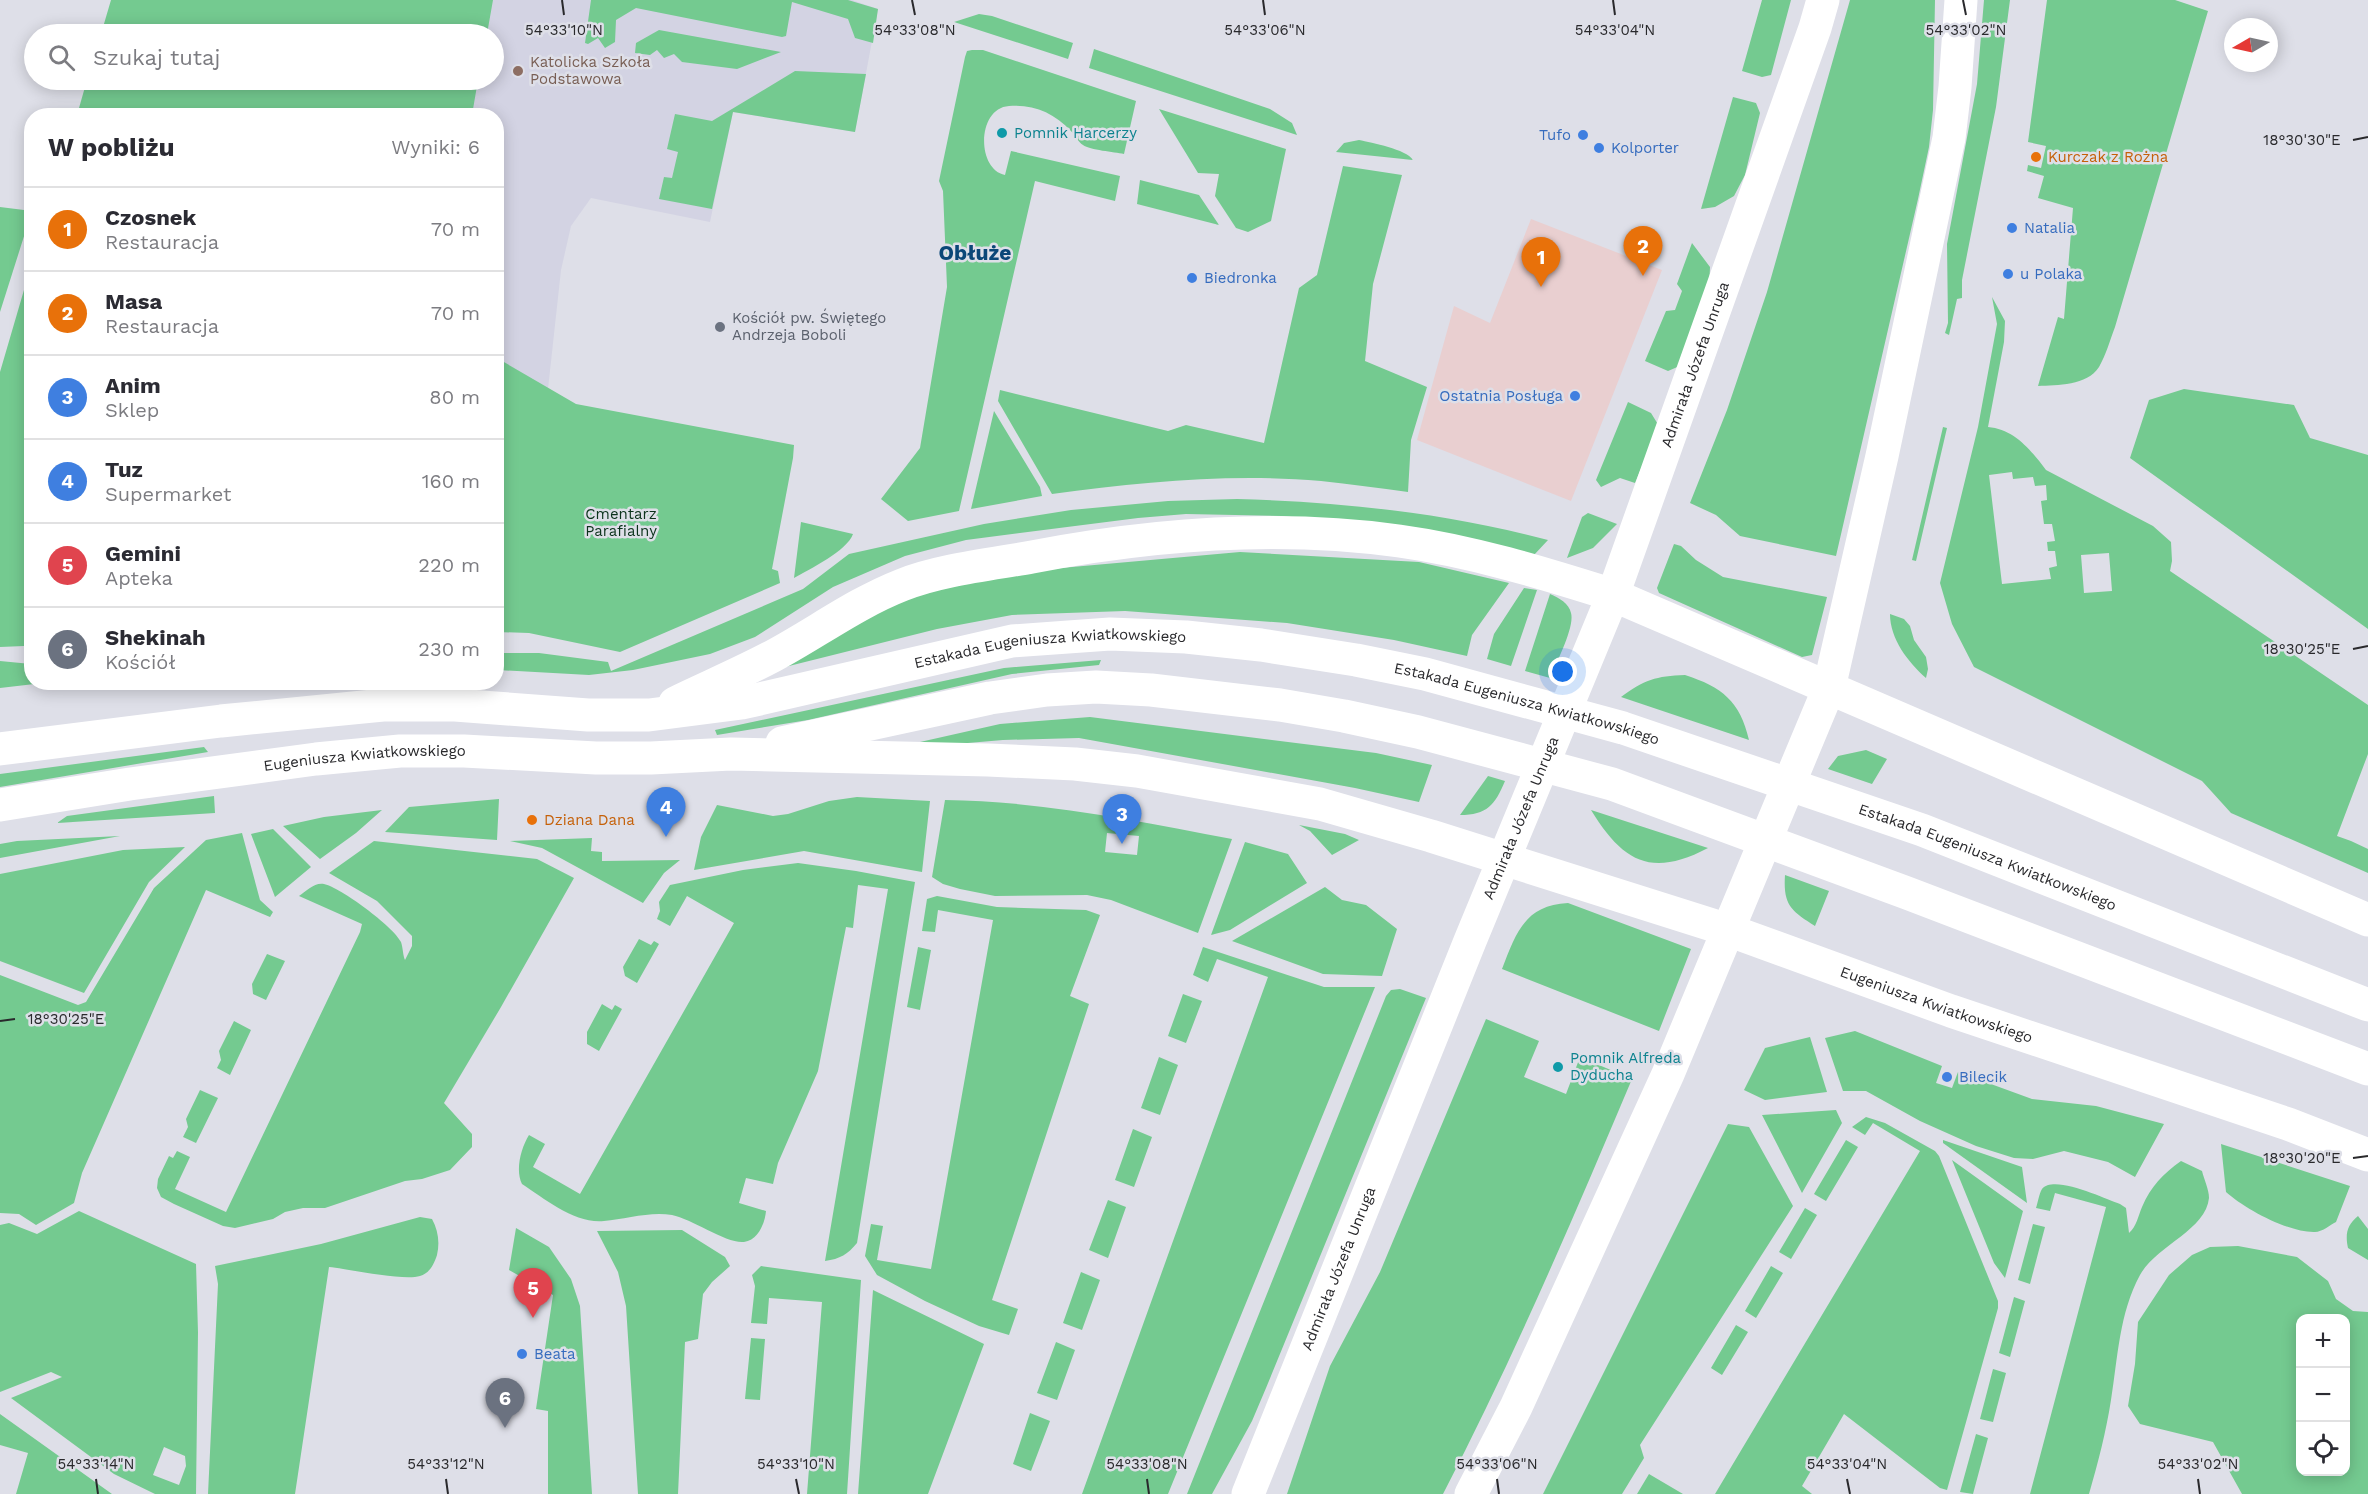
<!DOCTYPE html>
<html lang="pl">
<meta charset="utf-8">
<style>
:root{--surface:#fff;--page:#f2f2f3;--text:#2b2b33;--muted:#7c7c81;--line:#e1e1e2;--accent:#217ecb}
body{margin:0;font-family:"Work Sans",sans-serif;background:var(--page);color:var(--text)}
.controls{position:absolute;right:18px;bottom:18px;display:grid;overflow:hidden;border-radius:12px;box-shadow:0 3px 15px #0003}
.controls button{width:54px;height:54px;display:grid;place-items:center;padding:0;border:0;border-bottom:2px solid var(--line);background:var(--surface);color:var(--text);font:30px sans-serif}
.compass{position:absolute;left:2224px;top:18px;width:54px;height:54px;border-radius:50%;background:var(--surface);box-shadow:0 3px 15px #0003;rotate:261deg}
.you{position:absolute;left:1563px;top:672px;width:21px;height:21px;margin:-15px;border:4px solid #fff;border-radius:50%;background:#1a73e8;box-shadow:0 0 0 9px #1a73e833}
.badge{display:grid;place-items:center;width:39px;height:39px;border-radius:50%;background:var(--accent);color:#fff;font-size:20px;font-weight:700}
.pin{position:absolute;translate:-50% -50px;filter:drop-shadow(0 2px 3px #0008)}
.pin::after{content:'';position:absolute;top:32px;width:21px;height:18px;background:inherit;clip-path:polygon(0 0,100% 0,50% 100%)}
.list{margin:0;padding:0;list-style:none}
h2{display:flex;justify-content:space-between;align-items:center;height:78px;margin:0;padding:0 24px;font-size:26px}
h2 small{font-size:20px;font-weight:400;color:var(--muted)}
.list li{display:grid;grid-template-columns:39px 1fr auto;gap:18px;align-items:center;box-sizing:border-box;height:84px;padding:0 24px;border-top:2px solid var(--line)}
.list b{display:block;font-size:22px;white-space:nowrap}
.list p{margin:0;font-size:20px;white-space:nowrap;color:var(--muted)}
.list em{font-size:20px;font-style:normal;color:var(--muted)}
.icon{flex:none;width:33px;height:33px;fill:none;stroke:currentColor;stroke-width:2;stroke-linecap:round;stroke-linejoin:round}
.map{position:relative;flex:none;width:2368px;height:1494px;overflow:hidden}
.search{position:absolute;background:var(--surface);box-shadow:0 3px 15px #0003;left:24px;top:24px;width:480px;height:66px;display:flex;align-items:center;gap:15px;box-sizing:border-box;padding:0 21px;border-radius:33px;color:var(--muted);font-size:22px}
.panel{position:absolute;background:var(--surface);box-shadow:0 3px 15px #0003;left:24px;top:108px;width:480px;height:582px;border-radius:24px}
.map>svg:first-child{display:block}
.commercial{fill:#e9cfd0}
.built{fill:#d3d3e3}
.green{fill:#74ca90;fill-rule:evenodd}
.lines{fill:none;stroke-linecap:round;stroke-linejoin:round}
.secondary{stroke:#fff;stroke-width:33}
.ticks{fill:none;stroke:#29292c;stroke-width:2}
.education-dot{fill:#8d6e63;stroke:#dedfe8;stroke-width:2}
.culture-dot{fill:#0f9aa8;stroke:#dedfe8;stroke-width:2}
.shop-dot{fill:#3f7fe0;stroke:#dedfe8;stroke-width:2}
.food-dot{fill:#e8710a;stroke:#dedfe8;stroke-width:2}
.worship-dot{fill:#6b7280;stroke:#dedfe8;stroke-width:2}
.labels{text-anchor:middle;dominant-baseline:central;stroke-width:5;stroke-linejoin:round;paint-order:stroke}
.education-label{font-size:15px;fill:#785e54;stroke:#dedfe8;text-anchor:start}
.culture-label{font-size:15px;fill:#0d838f;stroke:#dedfe8;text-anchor:start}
.shop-label{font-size:15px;fill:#366cbe;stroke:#dedfe8;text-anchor:start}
.food-label{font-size:15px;fill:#c56008;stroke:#dedfe8;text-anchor:start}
.worship-label{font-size:15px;fill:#5b616d;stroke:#dedfe8;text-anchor:start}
.street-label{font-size:15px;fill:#29292c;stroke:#dedfe8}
.park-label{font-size:15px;fill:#0b321b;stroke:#dedfe8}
.district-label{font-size:21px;font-weight:bold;fill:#0b4778;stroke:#dedfe8}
.ticks-label{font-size:15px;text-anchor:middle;fill:#29292c;stroke:#dedfe8;stroke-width:5;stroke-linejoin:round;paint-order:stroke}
</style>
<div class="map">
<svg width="2368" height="1494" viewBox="0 0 2368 1494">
<rect width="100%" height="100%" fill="#dedfe8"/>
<path class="commercial" d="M1531,219L1662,270L1571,501L1417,440L1454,306L1490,323Z"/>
<path class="built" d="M473,0H852L878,9L855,132L733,112L710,222L591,198L571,226L561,270L548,389L497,358L496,116H451L458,80H494V34H467Z"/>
<path class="green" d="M111,0H493L487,34H101Z
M591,0H848L878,9L873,43L855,38L848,19L792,2L786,36L782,37L636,8L616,20L615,42L605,48L598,38L588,44L585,43Z
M1762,0H1791L1771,75L1762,77L1742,71Z
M1850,0H1935L1933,110L1929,147L1918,199L1836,556L1740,536L1716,515L1690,503L1727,410L1767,292Z
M1984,0H2010L1996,107L1962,280V298L1957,299L1949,335L1945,333L1948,323L1947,244L1977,84Z
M2047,0H2175L2208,11L2115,327C2110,340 2106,355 2099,367C2087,386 2057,385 2038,386L2058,317L2064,319L2073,208L2038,198L2044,176L2027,171L2028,165L2041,168L2046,146L2028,142Z
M979,14L992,16L1073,43L1068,59L954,22Z
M659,30L781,52L737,69L682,62L674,54L664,58L657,50L650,55L635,53L636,43Z
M1094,49L1270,109L1292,123L1297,135L1089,68Z
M972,50H983L1136,101L1124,154C1114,152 1090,150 1083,145C1078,142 1075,135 1071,131C1054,113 1034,104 1009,106C977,108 976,169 1005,175L1011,151L1120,176L1115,201L1035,181L959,511L908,521L881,499L920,448L947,287L943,191L939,181L965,57L967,51Z
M795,71L866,74L855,132L733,112L712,209L659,199L664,177L672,178L678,152L667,149L675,114L712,121Z
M87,80H478L472,115H77Z
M1733,97L1756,103L1760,113L1745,175L1734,196L1715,207L1701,209Z
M1159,109L1286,149L1271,221L1248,232L1236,228L1215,196L1219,174L1198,173Z
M1359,140C1372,143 1406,149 1413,160L1336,152L1344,143Z
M1343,166L1402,175L1373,284L1365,361L1427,387L1411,440L1408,492C1379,488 1350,484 1321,481C1232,473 1141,482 1052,494L998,401L1000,390L1168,431L1186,425L1264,443L1299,288L1317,275Z
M1140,180L1199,195L1219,225L1137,204Z
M0,207L32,211L0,312Z
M1692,243L1710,267L1709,290L1682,365L1668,371L1645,361L1666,311L1675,310L1682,291L1677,284Z
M31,266V648L24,646L0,647V372Z
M1992,297L2005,321L2004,342L1988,427C2014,429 2031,450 2046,470L2153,526L2171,542L2172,561L2170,571L2368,705V754L2337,836L2351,841L2368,849V873L2231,813L2202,781L1974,667L1952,624L1940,583L1978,427L1997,324ZM2012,472L2013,479L2033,477L2035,486L2046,485L2047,500L2041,501L2044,524H2052L2055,541L2047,542L2048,551H2055L2057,566L2049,568L2051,579L2002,584L1989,475ZM2109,553L2112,591L2084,593L2081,555Z
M497,358L576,404L794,445L793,458L772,569L778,571L780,583L620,652L529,633L497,632Z
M2184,389L2294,405L2310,438L2368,455V629L2130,458L2149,400Z
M1628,402L1651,413L1659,426L1635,483L1620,478L1601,487L1596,480Z
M994,411L1040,487L1042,496L971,509Z
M1943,427L1947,428L1916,561L1912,560Z
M1237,499C1342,502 1447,513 1548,540L1534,555L1390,527L1282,516L1186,514L1138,518L966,540L905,556L833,587L755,637L710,654L633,670L589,675L497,670V653H539L608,662L611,671L803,589L849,554L984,524L1071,510L1168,501Z
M1588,513L1617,524L1593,548L1567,558L1582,517Z
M801,522L853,534C847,551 810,569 794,578Z
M1674,544L1681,546L1696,560L1723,577L1827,597L1812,655L1802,657L1659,593L1657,588Z
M1240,552L1419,562L1509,583L1472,635L1467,656L1394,640L1287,623L1125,611L1012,615L937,629L781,668L868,614L930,589L1005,573Z
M1524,588L1537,590L1511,666L1487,659L1494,634Z
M1550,594C1559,598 1569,603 1571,613C1575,627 1556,663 1550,678L1525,671Z
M1890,614L1904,619L1910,626L1914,640L1926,657L1928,669L1926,678C1908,662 1890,639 1890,614Z
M1101,660L1099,665L1012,674L808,720L717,735L715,730L1004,668Z
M0,661L31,664L32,682L43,683L0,688Z
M1685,675C1722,687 1740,701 1749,740L1621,697C1644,680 1656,676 1685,675Z
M1090,717L1376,753L1432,765L1419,802L1355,788L1079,738L1003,740L921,747L920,742L1000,724Z
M204,747L208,752L0,787V774Z
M1866,750L1887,759L1872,784L1828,769L1838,756Z
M1488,776L1505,781C1495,805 1487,815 1460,815Z
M214,796L215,813L57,823L67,816Z
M857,797L930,801L922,872L804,851L694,870L701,837L717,805L773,816L788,814L829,801Z
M499,799L497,840L385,832L409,807Z
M945,800C1041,801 1137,821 1232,839L1198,933L1111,900L1087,895L995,896L960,889L943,884L932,877ZM1107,833L1139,836L1137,855L1105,852Z
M382,810L356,833L320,859L283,826L324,817Z
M1591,810L1708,848C1651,878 1623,862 1591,810Z
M1299,825L1345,834L1359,840L1332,855L1310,831Z
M273,829L311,867L275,897L251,834Z
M242,833L260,900L273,912L270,917L206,890L82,1173L74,1203L36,1225L19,1214L0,1213V975L78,1005L86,1002L154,888L206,840Z
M120,836L0,858V844L17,841Z
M592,838L591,851L602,852V861L680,860L664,873L643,903L542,848L510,841Z
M374,841L537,859L574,878L501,1007L444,1103L472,1134V1147L450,1170L422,1179L405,1181L325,1208H303L285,1212L273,1219L235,1228L223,1226L174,1204L161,1197L157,1188L158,1179L169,1156L173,1158L177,1151L190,1157L175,1189L226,1212L360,932L362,924L299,896C306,891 315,882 324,884C340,887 394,927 401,942C403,948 403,956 405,960L412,946V936L377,901L329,873Z
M1245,842L1288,854L1307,883L1230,930L1211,935Z
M185,847L149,882L84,993L0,961V874L123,850Z
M798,863L856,871L915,882L857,1243C848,1254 840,1259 825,1261L888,889L858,885L853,928L846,927L818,1071L778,1163L773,1184L746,1178L739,1203L766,1211C765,1222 759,1240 744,1242C727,1244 692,1219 672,1215C651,1211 625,1219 604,1221C575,1224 545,1199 522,1184C515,1170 521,1148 529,1135L545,1144L533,1167L580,1194L734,923L687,896L670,926L657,919L660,911L659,902L670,885L743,870Z
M1785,875L1829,891L1815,926C1791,911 1783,905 1785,875Z
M1325,887L1342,900L1366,905L1397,929L1382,976L1323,974L1232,941Z
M937,896L997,907L1086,910L1100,915L1070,996L1089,1004L992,1300L1018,1309L1009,1335L979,1326L925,1301L877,1275L865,1256L871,1224L883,1226L877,1260L931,1269L993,920L938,910L935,932L922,931L927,899Z
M1568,903L1691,949L1659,1031L1502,969C1516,933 1525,905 1568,903Z
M639,939L651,945L654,941L659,944L637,983L625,976L623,967Z
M918,947L931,950L920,1010L907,1007Z
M1203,947L1324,987H1375L1168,1494H1082L1268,977L1217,959L1208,982L1193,975Z
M267,954L285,961L266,1000L253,994L252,984Z
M1400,989L1426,998L1266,1388L1252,1421L1212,1494H1187L1386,996L1391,990Z
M1183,994L1202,1001L1186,1043L1168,1036Z
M602,1004L612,1010L615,1005L622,1009L599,1051L587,1044V1032Z
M1486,1019L1539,1041L1524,1077L1566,1094L1580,1057L1632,1079C1573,1219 1513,1359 1443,1494H1287L1330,1366L1380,1272Z
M234,1021L251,1030L230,1075L217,1068L221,1060L219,1051Z
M1855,1031L1942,1066L1936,1083L1952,1088L1958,1072L2032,1099L2096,1106L2164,1124L2135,1177L2108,1162L2064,1151L2033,1159L2014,1158L1976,1146L1920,1121L1866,1091H1843L1825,1038Z
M1810,1037L1827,1092L1765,1100L1744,1090L1765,1048Z
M1159,1057L1178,1065L1160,1115L1141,1108Z
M200,1090L218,1098L196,1143L183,1137L188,1127L186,1119Z
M1836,1110L1842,1123L1802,1193L1762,1115Z
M1866,1117L1885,1123L1935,1151L1939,1156L1998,1301V1308L1947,1490L1940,1488L1844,1414L1802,1486L1812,1494H1715L1920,1151L1873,1123L1865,1135L1852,1127Z
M1728,1124L1749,1127L1793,1206L1640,1445L1644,1458L1622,1494H1543Z
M1133,1129L1152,1137L1134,1187L1115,1180Z
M1846,1140L1858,1147L1826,1201L1814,1194Z
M1943,1140L2022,1167L2027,1203L1943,1143Z
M2221,1144L2350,1186L2336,1222C2330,1225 2322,1232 2315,1232C2289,1233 2245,1209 2226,1192Z
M1952,1160L2023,1211L2005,1278L1994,1263Z
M2181,1161L2202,1171C2204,1179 2209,1190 2209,1198C2206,1230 2156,1246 2140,1275C2119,1314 2118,1357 2111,1400C2106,1432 2098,1463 2089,1494H2030L2106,1207L2055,1193L2050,1211L2036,1208C2038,1202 2039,1194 2042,1189C2054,1174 2105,1199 2120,1204L2126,1208L2129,1233C2137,1226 2138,1216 2142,1207C2151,1186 2163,1174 2181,1161Z
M1108,1200L1126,1207L1108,1258L1089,1250Z
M1805,1208L1817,1215L1791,1259L1779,1252Z
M79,1211L196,1264L198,1332L196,1494H155L114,1474L11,1398L62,1377L51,1372L0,1392V1225L9,1223L37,1234ZM164,1447L185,1456L186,1466L179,1485L153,1475Z
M2358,1216L2368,1229V1260L2348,1248C2345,1234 2347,1225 2358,1216Z
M420,1217L432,1219C438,1230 440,1242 437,1255C434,1264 430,1273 420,1276C403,1281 349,1269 329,1267L295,1494H208L218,1284L215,1266L321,1244Z
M2033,1224L2045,1227L2030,1284L2018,1280Z
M516,1228L549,1247L571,1279L580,1306L592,1494H548V1411L536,1409L553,1295L509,1270Z
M682,1230L725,1257L730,1266L712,1282L703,1294L698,1339L685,1342L678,1494H638L626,1306L618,1272L597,1231Z
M2238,1246L2297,1257L2328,1281L2336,1299L2353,1311L2368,1312V1494H2242L2213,1442L2140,1424L2128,1406L2135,1364L2138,1322L2169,1275L2192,1255L2210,1247ZM2346,1318V1472H2300V1318Z
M761,1266L861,1280L847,1494H807L822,1302L769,1298L767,1324L751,1323L755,1286L752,1275Z
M1771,1266L1783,1273L1756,1318L1745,1311Z
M1081,1272L1100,1280L1082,1330L1063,1323Z
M873,1290L984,1344L928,1494H858Z
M2014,1297L2025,1301L2010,1357L1999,1353Z
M1736,1325L1748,1332L1722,1375L1711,1368Z
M751,1338L765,1339L760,1400L745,1399Z
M1056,1342L1075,1350L1057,1400L1037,1393Z
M1993,1369L2006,1373L1993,1422L1980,1419Z
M1030,1413L1050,1421L1031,1471L1013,1464Z
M0,1414L112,1494H16L28,1453L0,1445Z
M1976,1434L1988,1438L1973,1494L1960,1492Z
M1649,1474L1683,1494H1637Z"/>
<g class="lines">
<g class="secondary">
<path d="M675,703C708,687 741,673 773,656C816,633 856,603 902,585C938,570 993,564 1032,557C1152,534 1277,524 1399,541C1472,551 1543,573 1613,595L2368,920"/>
<path d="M782,743L990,698L1047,690L1096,687L1151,690L1280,705L1344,716L1418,732L1612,784L1907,893L2368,1069"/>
<path id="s1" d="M0,749L221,721L383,705H455L588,715H649L742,703L1012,641L1110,634L1186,637L1261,645L1356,660L1425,674L1623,728L1922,830L2368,1005"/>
<path id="s2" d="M0,805L130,784L316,759L400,751H464L596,758H651L731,754L988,760L1075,764L1137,771L1320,804L1431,836L1728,930L1951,1011L2288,1124L2368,1155"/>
<path id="s3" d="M1248,1494L1470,941L1613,595L1815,28L1823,0"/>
<path d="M1471,1494L1516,1407L1668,1074L1829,688L1882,456L1949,138L1955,87L1961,0"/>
</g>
</g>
<path class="ticks" d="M562,0L564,15M912,0L915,15M1263,0L1265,15M1613,0L1615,15M1963,0L1966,15M2353,140L2368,137M2353,649L2368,646M0,1021L15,1019M2353,1158L2368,1156M96,1479L98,1494M446,1479L448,1494M796,1479L799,1494M1147,1479L1149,1494M1497,1479L1499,1494M1847,1479L1850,1494M2198,1479L2200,1494"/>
<circle class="education-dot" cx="518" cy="71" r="6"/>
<g class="culture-dot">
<circle cx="1002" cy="133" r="6"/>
<circle cx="1558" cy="1067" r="6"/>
</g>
<g class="shop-dot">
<circle cx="1583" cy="135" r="6"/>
<circle cx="1599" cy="148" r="6"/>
<circle cx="2012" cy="228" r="6"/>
<circle cx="2008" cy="274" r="6"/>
<circle cx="1192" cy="278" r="6"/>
<circle cx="1575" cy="396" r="6"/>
<circle cx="1947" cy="1077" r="6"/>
<circle cx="522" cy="1354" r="6"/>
</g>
<g class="food-dot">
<circle cx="2036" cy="157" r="6"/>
<circle cx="532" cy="820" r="6"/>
</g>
<circle class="worship-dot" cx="720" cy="327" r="6"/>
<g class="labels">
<g class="education-label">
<text x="530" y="62">Katolicka Szkoła<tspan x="530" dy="17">Podstawowa</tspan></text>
</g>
<g class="culture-label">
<text x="1014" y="133">Pomnik Harcerzy</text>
<text x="1570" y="1058">Pomnik Alfreda<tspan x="1570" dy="17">Dyducha</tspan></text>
</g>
<g class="shop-label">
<text x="1571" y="135" text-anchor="end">Tufo</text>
<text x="1611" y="148">Kolporter</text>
<text x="2024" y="228">Natalia</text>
<text x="2020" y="274">u Polaka</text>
<text x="1204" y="278">Biedronka</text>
<text x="1563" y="396" text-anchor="end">Ostatnia Posługa</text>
<text x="1959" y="1077">Bilecik</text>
<text x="534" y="1354">Beata</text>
</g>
<g class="food-label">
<text x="2048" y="157">Kurczak z Rożna</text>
<text x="544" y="820">Dziana Dana</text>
</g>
<g class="worship-label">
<text x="732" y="318">Kościół pw. Świętego<tspan x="732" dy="17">Andrzeja Boboli</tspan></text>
</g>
<g class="street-label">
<text stroke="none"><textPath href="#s3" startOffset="1215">Admirała Józefa Unruga</textPath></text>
<text stroke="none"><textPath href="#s1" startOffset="1060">Estakada Eugeniusza Kwiatkowskiego</textPath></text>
<text stroke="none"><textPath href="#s1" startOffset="1545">Estakada Eugeniusza Kwiatkowskiego</textPath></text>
<text stroke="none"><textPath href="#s2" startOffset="368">Eugeniusza Kwiatkowskiego</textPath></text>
<text stroke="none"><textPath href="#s3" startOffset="729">Admirała Józefa Unruga</textPath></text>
<text stroke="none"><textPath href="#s1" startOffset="2031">Estakada Eugeniusza Kwiatkowskiego</textPath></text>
<text stroke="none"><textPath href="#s2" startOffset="1976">Eugeniusza Kwiatkowskiego</textPath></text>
<text stroke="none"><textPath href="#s3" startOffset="243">Admirała Józefa Unruga</textPath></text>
</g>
<g class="park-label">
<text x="621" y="514">Cmentarz<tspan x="621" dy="17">Parafialny</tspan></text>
</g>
<g class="district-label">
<text x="975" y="252">Obłuże</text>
</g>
</g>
<g class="ticks-label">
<text x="564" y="35">54°33'10"N</text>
<text x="915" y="35">54°33'08"N</text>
<text x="1265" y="35">54°33'06"N</text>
<text x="1615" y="35">54°33'04"N</text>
<text x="1966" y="35">54°33'02"N</text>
<text x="2302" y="145">18°30'30"E</text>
<text x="2302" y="654">18°30'25"E</text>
<text x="66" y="1024">18°30'25"E</text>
<text x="2302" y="1163">18°30'20"E</text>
<text x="96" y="1469">54°33'14"N</text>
<text x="446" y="1469">54°33'12"N</text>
<text x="796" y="1469">54°33'10"N</text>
<text x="1147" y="1469">54°33'08"N</text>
<text x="1497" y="1469">54°33'06"N</text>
<text x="1847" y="1469">54°33'04"N</text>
<text x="2198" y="1469">54°33'02"N</text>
</g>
</svg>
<div class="controls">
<button>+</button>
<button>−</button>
<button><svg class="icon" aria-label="locate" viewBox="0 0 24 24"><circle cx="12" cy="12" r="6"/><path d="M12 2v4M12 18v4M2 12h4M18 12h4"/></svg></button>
</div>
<svg class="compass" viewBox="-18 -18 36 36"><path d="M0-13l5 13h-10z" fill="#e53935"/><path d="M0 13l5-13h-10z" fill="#7c7c81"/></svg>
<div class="you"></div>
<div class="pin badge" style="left:1541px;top:287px;background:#e8710a">1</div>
<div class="pin badge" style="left:1643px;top:276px;background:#e8710a">2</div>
<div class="pin badge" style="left:1122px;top:844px;background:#3f7fe0">3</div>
<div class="pin badge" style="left:666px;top:837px;background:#3f7fe0">4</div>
<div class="pin badge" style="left:533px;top:1318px;background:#e0444e">5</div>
<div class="pin badge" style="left:505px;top:1428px;background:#6b7280">6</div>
<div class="search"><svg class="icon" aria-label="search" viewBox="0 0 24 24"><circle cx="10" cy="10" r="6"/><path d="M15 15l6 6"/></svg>Szukaj tutaj</div>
<section class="panel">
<h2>W pobliżu<small>Wyniki: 6</small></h2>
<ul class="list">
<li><span class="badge" style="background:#e8710a">1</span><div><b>Czosnek</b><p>Restauracja</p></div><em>70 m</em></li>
<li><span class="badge" style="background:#e8710a">2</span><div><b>Masa</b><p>Restauracja</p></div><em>70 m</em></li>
<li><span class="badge" style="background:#3f7fe0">3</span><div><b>Anim</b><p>Sklep</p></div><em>80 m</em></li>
<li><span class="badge" style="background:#3f7fe0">4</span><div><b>Tuz</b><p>Supermarket</p></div><em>160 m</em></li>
<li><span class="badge" style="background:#e0444e">5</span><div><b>Gemini</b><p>Apteka</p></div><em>220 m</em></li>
<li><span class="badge" style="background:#6b7280">6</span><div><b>Shekinah</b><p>Kościół</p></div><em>230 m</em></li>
</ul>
</section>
</div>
